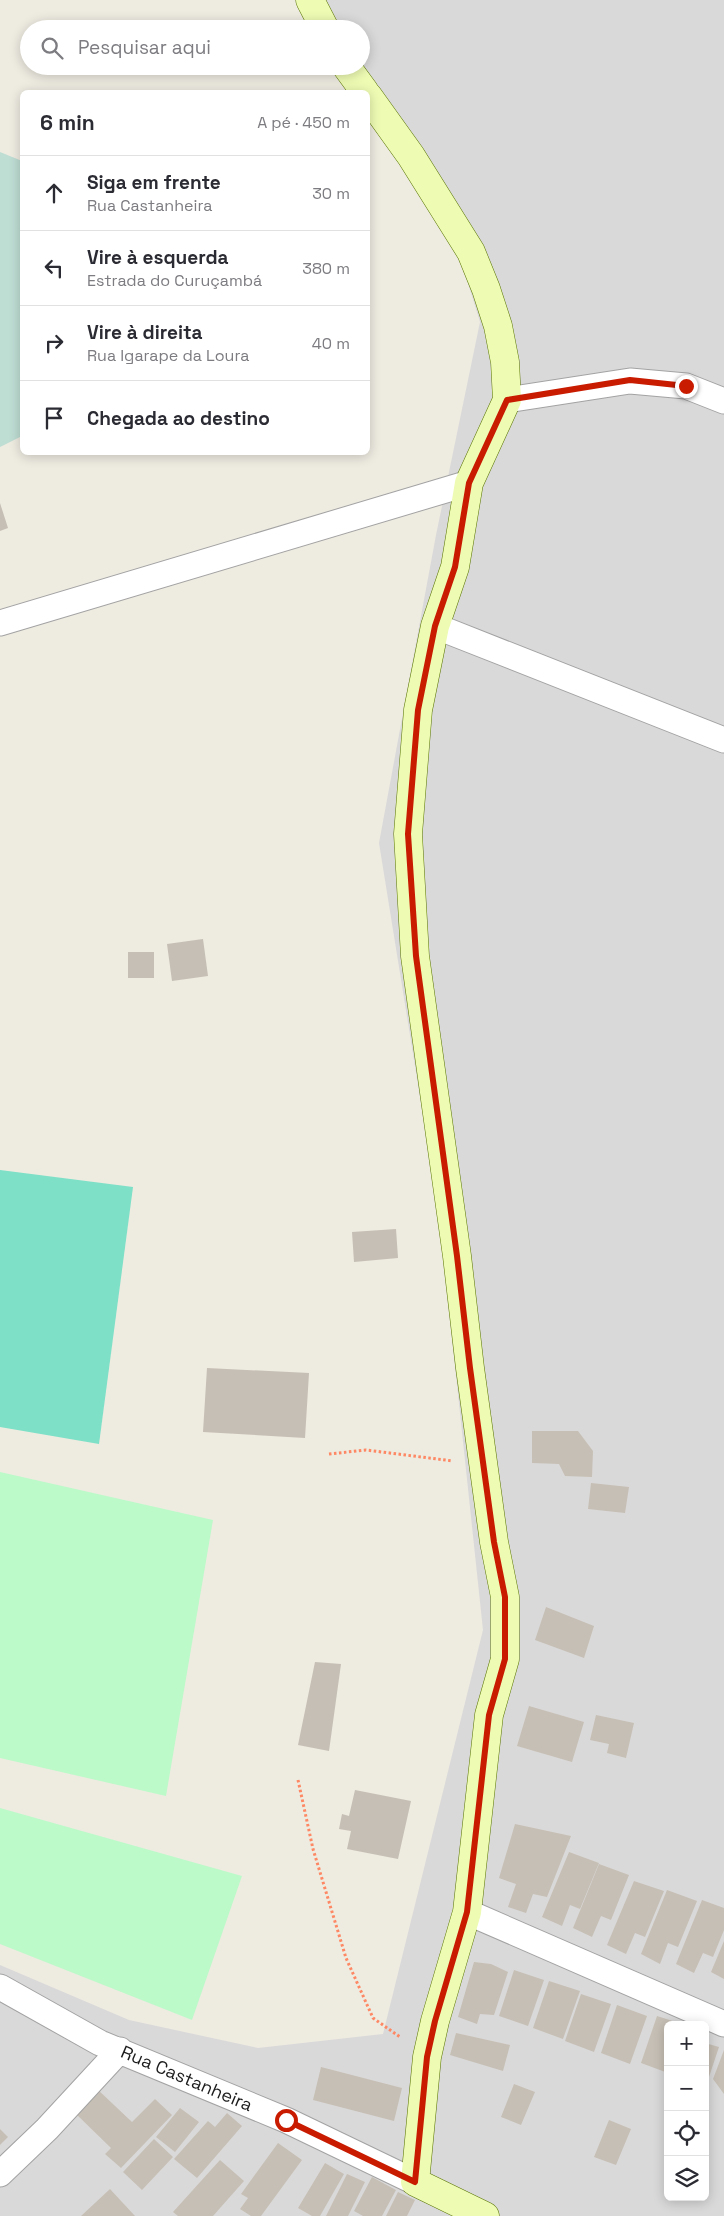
<!DOCTYPE html>
<html lang="pt">
<meta charset="utf-8">
<style>
:root{--surface:#fff;--page:#f2f2f3;--text:#2b2b33;--muted:#7c7c81;--line:#e1e1e2}
body{margin:0;font-family:"Space Grotesk",sans-serif;background:var(--page);color:var(--text)}
.controls{position:absolute;right:15px;bottom:15px;display:grid;overflow:hidden;border-radius:8px;box-shadow:0 2px 12px #0003}
.controls button{width:45px;height:45px;display:grid;place-items:center;padding:0;border:0;border-bottom:1px solid var(--line);background:var(--surface);color:var(--text);font:25px sans-serif}
.stop{position:absolute;width:15px;height:15px;margin:-11px;border:4px solid #c81b00;border-radius:50%;background:#fff}
.stop.end{background:#c81b00;border-color:#fff;box-shadow:0 1px 5px #0008}
.list{margin:0;padding:0;list-style:none}
h2{display:flex;justify-content:space-between;align-items:center;height:65px;margin:0;padding:0 20px;font-size:21px}
h2 small{font-size:16px;font-weight:400;color:var(--muted)}
.list li{display:grid;grid-template-columns:32px 1fr auto;gap:15px;align-items:center;box-sizing:border-box;height:75px;padding:0 20px;border-top:1px solid var(--line)}
.list b{display:block;font-size:19px;white-space:nowrap}
.list p{margin:0;font-size:16px;white-space:nowrap;color:var(--muted)}
.list em{font-size:16px;font-style:normal;color:var(--muted)}
.icon{flex:none;width:28px;height:28px;fill:none;stroke:currentColor;stroke-width:2;stroke-linecap:round;stroke-linejoin:round}
.map{position:relative;flex:none;width:724px;height:2216px;overflow:hidden}
.search{position:absolute;background:var(--surface);box-shadow:0 2px 12px #0003;left:20px;top:20px;width:350px;height:55px;display:flex;align-items:center;gap:12px;box-sizing:border-box;padding:0 18px;border-radius:28px;color:var(--muted);font-size:19px}
.panel{position:absolute;background:var(--surface);box-shadow:0 2px 12px #0003;left:20px;top:90px;width:350px;height:365px;border-radius:8px}
.map>svg:first-child{display:block}
.residential{fill:#dad9d9;fill-rule:evenodd}
.wetland{fill:#beddd3}
.park{fill:#bcfac9}
.pitch{fill:#7de0c7}
.building{fill:#c6bfb5}
.lines{fill:none;stroke-linecap:round;stroke-linejoin:round}
.street-casing{stroke:#a3a3a3;stroke-width:27}
.secondary-casing{stroke:#597402;stroke-width:29}
.path{stroke:#fd8863;stroke-width:3;stroke-dasharray:2.5 2.5;stroke-linecap:butt}
.street{stroke:#fff;stroke-width:25}
.secondary{stroke:#edfbb3;stroke-width:28}
.route{stroke:#c81b00;stroke-width:6}
.labels{text-anchor:middle;dominant-baseline:central;stroke-width:4;stroke-linejoin:round;paint-order:stroke}
.street-label{font-size:18px;fill:#1c1c1c;stroke:#fff}
</style>
<div class="map">
<svg width="724" height="2216" viewBox="0 0 724 2216">
<rect width="100%" height="100%" fill="#eeebe1"/>
<path class="residential" d="M308,0H724V2216H0V1965L129,2020L258,2048L383,2034L483,1630L439,1215L379,843L436,535L480,322L437,183L361,66V29H328ZM668,2025H705V2197H668Z"/>
<path class="wetland" d="M0,152L22,161V436L0,447Z"/>
<path class="park" d="M0,1472L213,1520L166,1796L0,1758Z
M0,1808L242,1876L192,2020L0,1944Z"/>
<path class="pitch" d="M0,1170L133,1187L99,1444L0,1427Z"/>
<path class="building" d="M0,503L8,528L0,531Z
M203,939L208,976L172,981L167,944Z
M128,952H154V978H128Z
M396,1229L398,1258L354,1262L352,1232Z
M207,1368L309,1373L305,1438L203,1432Z
M532,1431H578L593,1451L592,1477L565,1476L559,1464L532,1463Z
M591,1483L629,1487L625,1513L588,1509Z
M546,1607L594,1626L584,1658L535,1640Z
M315,1662L341,1664L329,1751L298,1745Z
M529,1706L584,1722L572,1762L517,1746Z
M596,1715L634,1723L626,1758L607,1753L609,1744L590,1740Z
M355,1790L411,1801L398,1859L347,1849L351,1831L339,1829L342,1814L349,1816Z
M515,1824L571,1836L547,1897L533,1894L526,1913L508,1907L516,1884L499,1878Z
M569,1852L599,1863L580,1909L570,1905L562,1926L542,1917Z
M599,1864L629,1875L611,1920L601,1916L592,1937L573,1928Z
M634,1881L664,1891L645,1937L635,1933L626,1954L607,1945Z
M667,1890L697,1901L678,1947L668,1943L660,1964L641,1954Z
M702,1900L724,1908V1930L713,1957L703,1953L694,1973L676,1964Z
M724,1941V1979L711,1972Z
M474,1962L491,1964L508,1972L494,2015L480,2014L477,2024L458,2017Z
M514,1970L544,1980L528,2026L499,2016Z
M549,1981L580,1991L563,2039L533,2028Z
M581,1994L611,2004L594,2052L565,2041Z
M617,2005L647,2016L630,2064L601,2053Z
M657,2016L682,2024L668,2025V2073L641,2063Z
M456,2033L510,2045L503,2071L450,2055Z
M705,2043L719,2047L706,2086H705Z
M724,2050V2094L713,2079Z
M321,2067L402,2088L394,2121L313,2100Z
M514,2084L535,2092L521,2125L501,2117Z
M96,2088L132,2122L155,2099L172,2115L121,2168L105,2154L111,2148L73,2111Z
M180,2108L199,2122L175,2152L156,2137Z
M227,2113L242,2126L197,2178L174,2159L208,2121L215,2127Z
M609,2120L631,2129L616,2165L594,2157Z
M0,2129L8,2137L0,2145Z
M154,2139L173,2157L142,2190L123,2172Z
M278,2143L302,2160L261,2216H251L240,2209L248,2198L241,2194Z
M220,2160L244,2181L213,2216H178L173,2212Z
M325,2163L344,2174L320,2216H312L298,2208Z
M347,2174L365,2182L348,2216H326Z
M372,2177L396,2190L382,2216H363L354,2211Z
M110,2189L135,2216H81Z
M398,2192L415,2200L407,2216H386Z"/>
<g class="lines">
<g class="street-casing">
<path id="street" d="M507,400L630,381L686,386L724,401
M0,623L469,483
M435,626L724,740
M467,1912L724,2024
M0,1987L100,2043L286,2120L415,2182
M0,2174L47,2129L120,2050"/>
</g>
<g class="secondary-casing">
<path id="secondary" d="M310,0L325,29
M346,66L365,92
M368,96L411,156L471,252L486,289L498,326L505,362L507,400L469,483L455,567L435,626L418,710L408,834L415,956L457,1256L470,1368L494,1542L505,1597V1659L489,1715L467,1912L435,2021L427,2057L415,2182L485,2216"/>
</g>
<path class="path" d="M329,1454L366,1450L453,1461
M298,1780L313,1849L346,1958L373,2018L400,2037"/>
<use href="#street" class="street"/>
<use href="#secondary" class="secondary"/>
</g>
<g class="lines">
<path class="route" d="M286,2120L415,2182L427,2057L435,2021L467,1912L489,1715L505,1659V1597L494,1542L470,1368L457,1256L416,956L408,834L418,710L435,626L455,567L469,483L507,400L630,380L686,386"/>
</g>
<g class="labels">
<g class="street-label">
<text transform="translate(187 2078) rotate(23)">Rua Castanheira</text>
</g>
</g>
</svg>
<div class="controls">
<button>+</button>
<button>−</button>
<button><svg class="icon" aria-label="locate" viewBox="0 0 24 24"><circle cx="12" cy="12" r="6"/><path d="M12 2v4M12 18v4M2 12h4M18 12h4"/></svg></button>
<button><svg class="icon" aria-label="layers" viewBox="0 0 24 24"><path d="M12 4l9 5-9 5-9-5zM3 14l9 5 9-5"/></svg></button>
</div>
<div class="stop" style="left:286px;top:2120px"></div>
<div class="stop end" style="left:686px;top:386px"></div>
<div class="search"><svg class="icon" aria-label="search" viewBox="0 0 24 24"><circle cx="10" cy="10" r="6"/><path d="M15 15l6 6"/></svg>Pesquisar aqui</div>
<section class="panel">
<h2>6 min<small>A pé · 450 m</small></h2>
<ul class="list">
<li><svg class="icon" aria-label="ahead" viewBox="0 0 24 24"><path d="M12 20V5M6 11l6-6 6 6"/></svg><div><b>Siga em frente</b><p>Rua Castanheira</p></div><em>30 m</em></li>
<li><svg class="icon" aria-label="left" viewBox="0 0 24 24"><path d="M17 20v-9H6M10 6l-5 5 5 5"/></svg><div><b>Vire à esquerda</b><p>Estrada do Curuçambá</p></div><em>380 m</em></li>
<li><svg class="icon" aria-label="right" viewBox="0 0 24 24"><path d="M7 20v-9h11M14 6l5 5-5 5"/></svg><div><b>Vire à direita</b><p>Rua Igarape da Loura</p></div><em>40 m</em></li>
<li><svg class="icon" aria-label="arrive" viewBox="0 0 24 24"><path d="M6 21V4h12l-3 4 3 4H6"/></svg><div><b>Chegada ao destino</b></div></li>
</ul>
</section>
</div>
